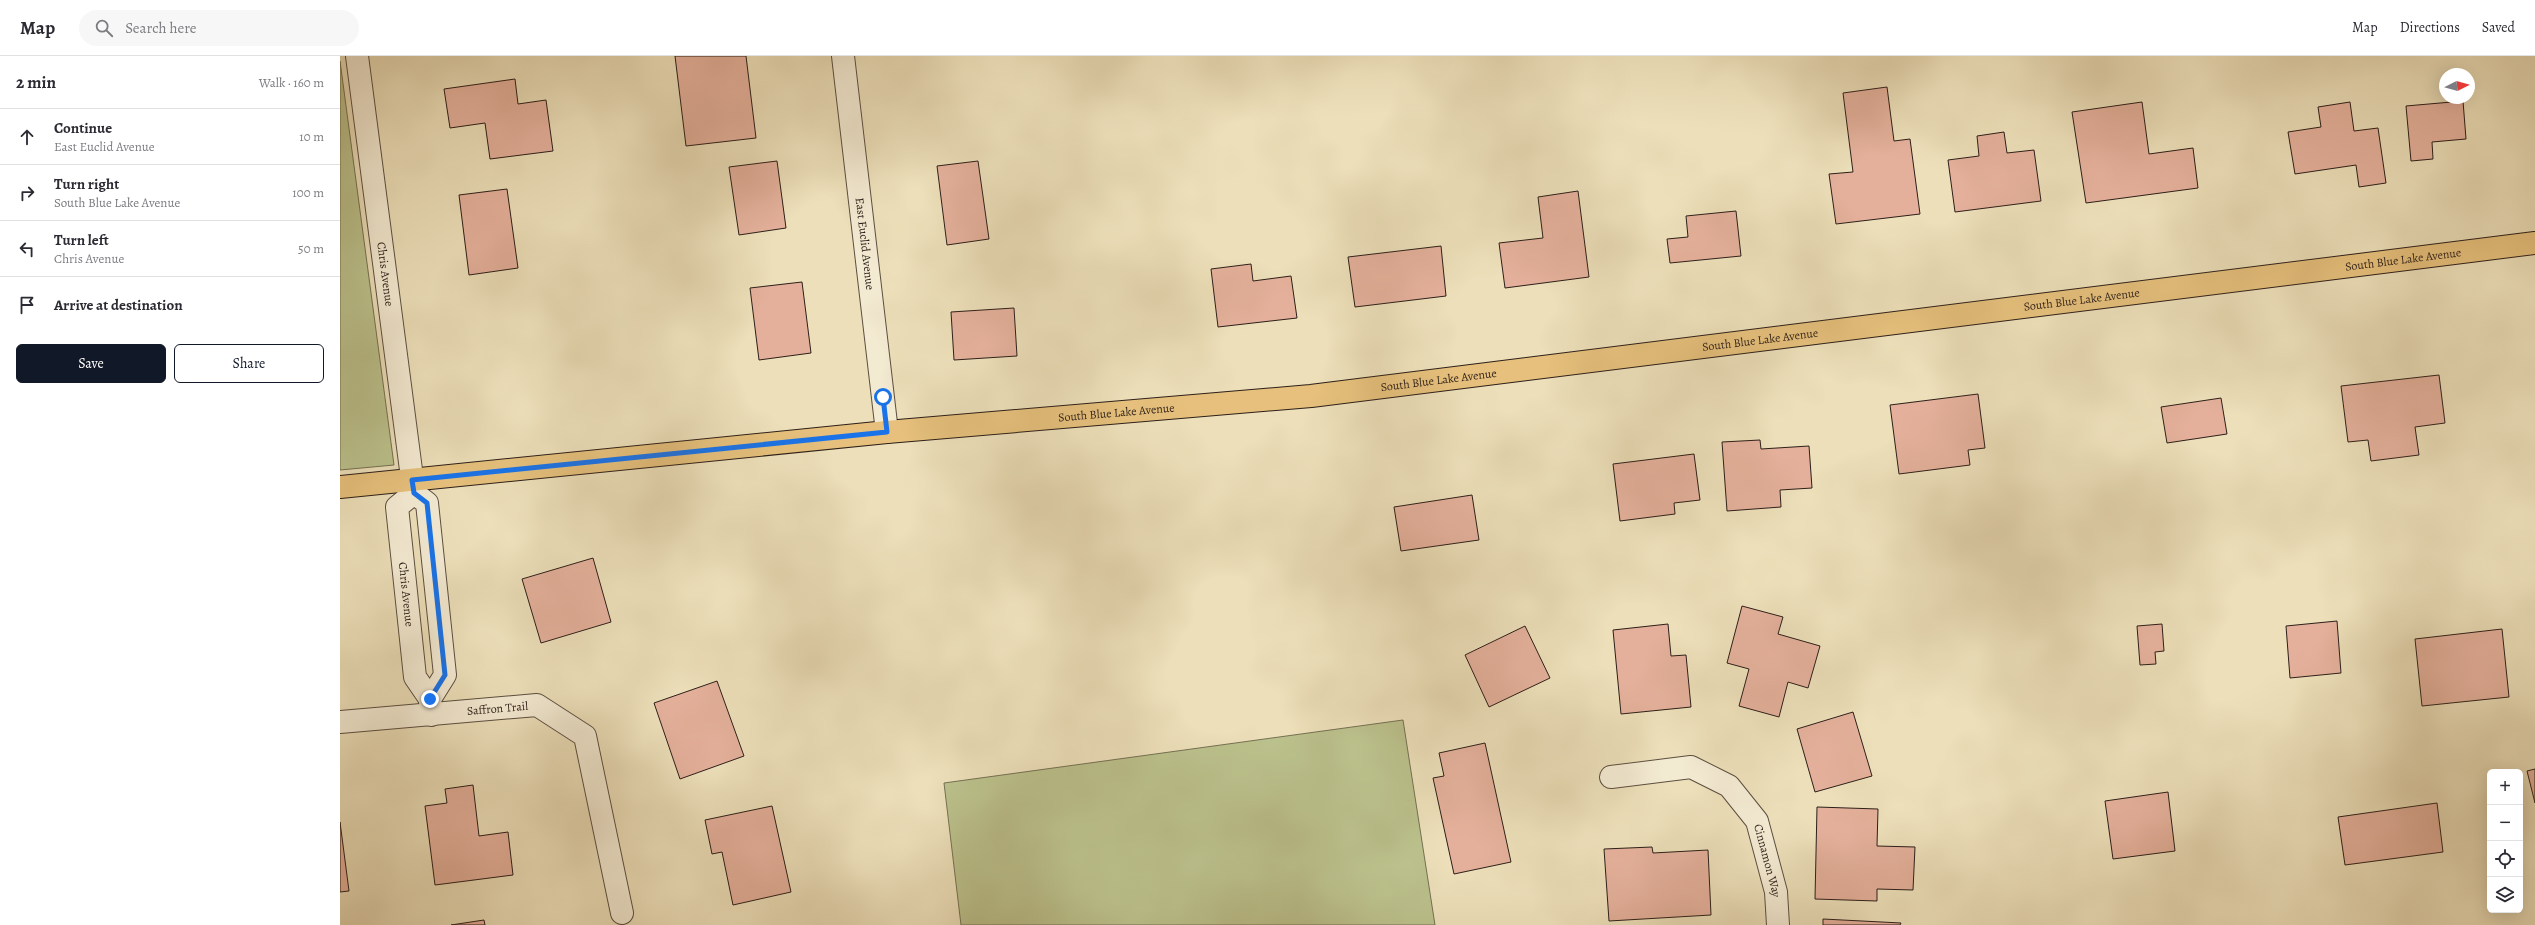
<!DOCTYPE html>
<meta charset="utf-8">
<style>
:root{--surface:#fff;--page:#f7f7f7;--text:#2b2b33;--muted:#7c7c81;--line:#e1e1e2;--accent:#111827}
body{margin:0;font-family:Alegreya,serif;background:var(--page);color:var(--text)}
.controls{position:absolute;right:12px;bottom:12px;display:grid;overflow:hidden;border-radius:6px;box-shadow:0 4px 16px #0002}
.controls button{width:36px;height:36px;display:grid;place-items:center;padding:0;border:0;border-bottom:1px solid var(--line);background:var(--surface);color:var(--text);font:20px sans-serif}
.compass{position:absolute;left:2099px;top:12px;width:36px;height:36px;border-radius:50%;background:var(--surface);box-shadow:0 4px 16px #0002;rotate:84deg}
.stop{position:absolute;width:12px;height:12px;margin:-9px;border:3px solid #1a73e8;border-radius:50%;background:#fff}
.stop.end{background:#1a73e8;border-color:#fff;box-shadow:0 1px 4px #0008}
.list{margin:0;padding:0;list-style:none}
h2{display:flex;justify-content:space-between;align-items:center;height:52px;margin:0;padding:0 16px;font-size:17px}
h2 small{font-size:13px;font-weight:400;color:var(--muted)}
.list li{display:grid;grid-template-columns:26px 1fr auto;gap:12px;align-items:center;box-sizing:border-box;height:56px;padding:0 16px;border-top:1px solid var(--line)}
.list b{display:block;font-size:15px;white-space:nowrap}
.list p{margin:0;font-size:13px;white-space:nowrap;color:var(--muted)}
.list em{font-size:13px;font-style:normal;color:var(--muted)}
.actions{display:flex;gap:8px;padding:12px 16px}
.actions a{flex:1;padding:9px 0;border:1px solid var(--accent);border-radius:6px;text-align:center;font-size:14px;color:var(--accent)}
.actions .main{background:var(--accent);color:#fff}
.icon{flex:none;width:22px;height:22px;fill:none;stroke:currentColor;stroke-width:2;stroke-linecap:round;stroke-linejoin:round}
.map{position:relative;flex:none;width:2195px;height:869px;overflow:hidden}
header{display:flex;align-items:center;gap:24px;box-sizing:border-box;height:56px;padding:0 20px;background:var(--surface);border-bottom:1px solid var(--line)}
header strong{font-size:19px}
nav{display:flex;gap:22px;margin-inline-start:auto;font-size:14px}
.search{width:280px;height:36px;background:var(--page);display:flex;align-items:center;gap:10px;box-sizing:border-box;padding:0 14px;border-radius:22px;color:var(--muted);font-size:15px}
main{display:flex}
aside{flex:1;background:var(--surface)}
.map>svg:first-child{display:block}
.green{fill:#bbc18c;stroke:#747052}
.building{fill:#e4b09b;stroke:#2c1f19}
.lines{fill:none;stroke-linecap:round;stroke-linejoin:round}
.minor-casing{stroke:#5c4f41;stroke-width:24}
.major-casing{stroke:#2c1f19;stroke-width:24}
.minor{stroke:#f3ead2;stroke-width:22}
.major{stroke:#e6c07c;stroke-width:22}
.route{stroke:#1a73e8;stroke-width:5}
.labels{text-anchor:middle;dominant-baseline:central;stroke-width:3;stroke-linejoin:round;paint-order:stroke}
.street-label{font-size:12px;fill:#2c1f19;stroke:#f3ead2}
</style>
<header>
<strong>Map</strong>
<div class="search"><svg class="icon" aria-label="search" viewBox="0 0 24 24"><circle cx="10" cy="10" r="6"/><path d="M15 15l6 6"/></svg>Search here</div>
<nav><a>Map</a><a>Directions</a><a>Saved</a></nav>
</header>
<main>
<aside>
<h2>2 min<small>Walk · 160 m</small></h2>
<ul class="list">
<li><svg class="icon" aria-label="ahead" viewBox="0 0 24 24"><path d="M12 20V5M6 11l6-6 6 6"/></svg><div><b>Continue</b><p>East Euclid Avenue</p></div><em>10 m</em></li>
<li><svg class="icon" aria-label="right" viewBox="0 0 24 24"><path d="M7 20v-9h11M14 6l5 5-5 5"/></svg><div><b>Turn right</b><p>South Blue Lake Avenue</p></div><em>100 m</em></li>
<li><svg class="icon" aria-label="left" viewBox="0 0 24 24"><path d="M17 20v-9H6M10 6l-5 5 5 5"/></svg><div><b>Turn left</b><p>Chris Avenue</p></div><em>50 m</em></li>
<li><svg class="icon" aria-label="arrive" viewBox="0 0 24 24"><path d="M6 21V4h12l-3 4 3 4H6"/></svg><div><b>Arrive at destination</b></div></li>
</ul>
<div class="actions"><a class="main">Save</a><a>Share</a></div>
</aside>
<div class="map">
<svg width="2195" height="869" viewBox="0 0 2195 869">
<rect width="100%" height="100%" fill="#ecdfb9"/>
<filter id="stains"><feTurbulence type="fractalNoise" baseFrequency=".005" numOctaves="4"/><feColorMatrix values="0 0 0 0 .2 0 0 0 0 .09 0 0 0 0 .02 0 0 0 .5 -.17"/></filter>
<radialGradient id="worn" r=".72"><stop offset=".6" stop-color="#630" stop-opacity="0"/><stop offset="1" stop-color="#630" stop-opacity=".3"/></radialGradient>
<path class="green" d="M0,5L54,409L0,414Z
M1063,664L1095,869H621L604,727Z"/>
<path class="building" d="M335,0H406L416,82L346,90Z
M175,23L178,48L206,44L213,95L150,103L145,67L110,72L104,33Z
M1547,31L1554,85L1570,83L1580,158L1496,168L1489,118L1513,116L1503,37Z
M2123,45L2126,83L2092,86L2093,103L2071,105L2066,50Z
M1802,46L1809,98L1853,92L1858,132L1746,147L1732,56Z
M2010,46L2014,75L2038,72L2046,127L2019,131L2016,109L1955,118L1948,76L1981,71L1978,51Z
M1664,76L1667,97L1694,94L1701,145L1615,156L1608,104L1639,100L1637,80Z
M437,105L446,172L399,179L389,111Z
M638,105L649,183L607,189L597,110Z
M167,133L178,212L129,219L119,139Z
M1238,135L1249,221L1165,232L1159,187L1203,182L1198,141Z
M1396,155L1401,200L1330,207L1327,183L1348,181L1346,160Z
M1101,190L1106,240L1015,251L1008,201Z
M911,208L913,225L951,220L957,262L878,271L871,213Z
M462,226L471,297L419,304L410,232Z
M674,252L677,300L614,304L611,256Z
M2099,319L2105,367L2075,371L2079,399L2031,405L2028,384L2008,386L2001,330Z
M1638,338L1645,392L1628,394L1630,409L1559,418L1550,349Z
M1881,342L1887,378L1827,387L1821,351Z
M1420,384L1421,393L1469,390L1472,432L1440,434L1441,451L1387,455L1382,386Z
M1354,398L1360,444L1334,447L1335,458L1280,465L1273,408Z
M1132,439L1139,484L1061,495L1054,451Z
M253,502L271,566L201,587L182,523Z
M1402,550L1443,561L1438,578L1480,590L1468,632L1448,626L1439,661L1399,650L1409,613L1387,607Z
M1997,565L2001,617L1950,622L1946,570Z
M1328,568L1331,600L1346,599L1351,651L1281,658L1273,574Z
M1822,568L1824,595L1815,596L1816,608L1800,609L1797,570Z
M1185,570L1210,622L1149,651L1125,599Z
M2162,573L2169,641L2082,650L2075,583Z
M377,625L404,700L340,723L314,647Z
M1513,656L1532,720L1475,736L1457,673Z
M1145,687L1171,806L1114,818L1093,722L1104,720L1099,697Z
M2195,713V747L2187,715Z
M133,729L139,780L168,776L173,819L95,829L85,750L107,747L105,733Z
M1828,736L1835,795L1773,803L1765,745Z
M2097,747L2103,796L2005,809L1998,761Z
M432,750L451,836L393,849L382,796L372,798L365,764Z
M1477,751L1538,753L1537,790L1575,791L1573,834L1537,833V845L1475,843Z
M0,766L9,835L0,836Z
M1312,791L1313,797L1368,794L1371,859L1269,865L1264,793Z
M1483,863L1561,867L1560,869H1483Z
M144,864L145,869H111Z"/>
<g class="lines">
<g class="minor-casing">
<g id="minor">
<path id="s1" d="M17,0L74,437L87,447L105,619L90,643L91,659"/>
<path id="s2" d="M503,0L547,376"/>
<path id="s3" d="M74,437L57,451L75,621L90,643"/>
<path id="s4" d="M0,666L197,649L245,680L282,857"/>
<path id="s5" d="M1271,721L1351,711L1389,730L1417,765L1436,836L1438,869"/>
</g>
</g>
<g class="major-casing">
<g id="major">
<path id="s6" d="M0,431L547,376L971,340L2195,187"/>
</g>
</g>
<use href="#minor" class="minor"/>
<use href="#major" class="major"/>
</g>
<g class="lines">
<path class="route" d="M90,643L105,619L87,447L74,437L72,424L547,376L543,341"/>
</g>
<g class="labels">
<g class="street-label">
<text stroke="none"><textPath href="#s2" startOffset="189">East Euclid Avenue</textPath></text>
<text stroke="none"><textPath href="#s6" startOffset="2076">South Blue Lake Avenue</textPath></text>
<text stroke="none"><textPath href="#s1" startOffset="220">Chris Avenue</textPath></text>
<text stroke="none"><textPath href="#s6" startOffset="1752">South Blue Lake Avenue</textPath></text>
<text stroke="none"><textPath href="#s6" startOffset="1428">South Blue Lake Avenue</textPath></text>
<text stroke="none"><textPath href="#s6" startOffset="1104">South Blue Lake Avenue</textPath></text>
<text stroke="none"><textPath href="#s6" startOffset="780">South Blue Lake Avenue</textPath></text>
<text stroke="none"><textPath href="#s3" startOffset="110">Chris Avenue</textPath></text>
<text stroke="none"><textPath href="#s4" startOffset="158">Saffron Trail</textPath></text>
<text stroke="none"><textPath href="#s5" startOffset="209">Cinnamon Way</textPath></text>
</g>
</g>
<rect width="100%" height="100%" filter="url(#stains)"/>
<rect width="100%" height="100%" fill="url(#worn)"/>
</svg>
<div class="controls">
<button>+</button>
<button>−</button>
<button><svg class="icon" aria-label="locate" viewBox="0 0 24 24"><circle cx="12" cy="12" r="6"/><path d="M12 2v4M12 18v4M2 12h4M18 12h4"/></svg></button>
<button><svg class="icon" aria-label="layers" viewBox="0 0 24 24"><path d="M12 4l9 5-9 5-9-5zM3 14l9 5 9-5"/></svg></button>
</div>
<svg class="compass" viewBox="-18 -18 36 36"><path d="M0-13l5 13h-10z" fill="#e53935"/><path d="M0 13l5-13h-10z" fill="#7c7c81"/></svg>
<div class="stop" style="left:543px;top:341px"></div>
<div class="stop end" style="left:90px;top:643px"></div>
</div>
</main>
